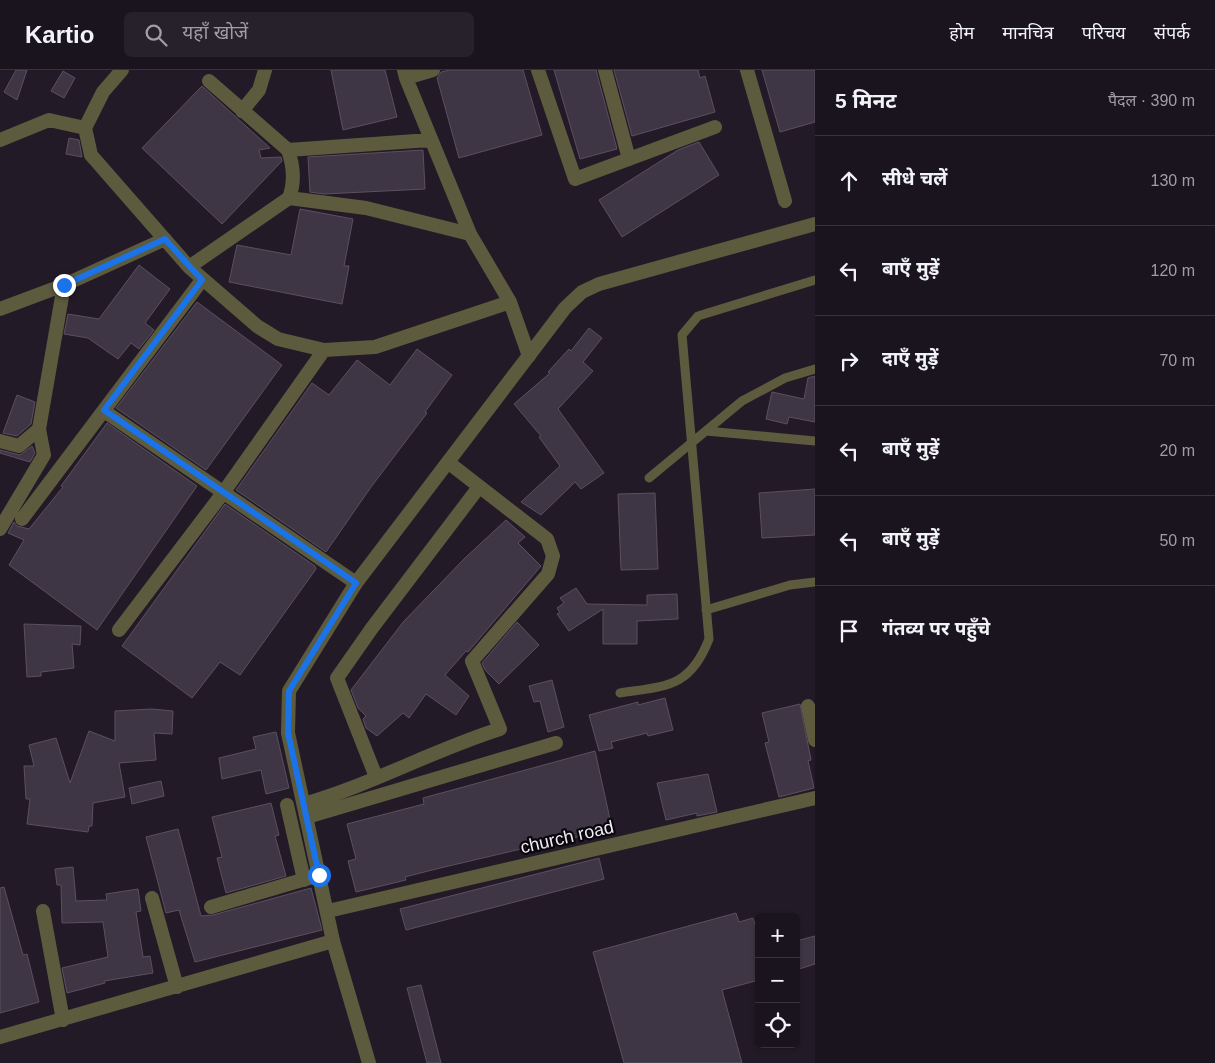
<!DOCTYPE html>
<html lang="hi">
<meta charset="utf-8">
<style>
:root{--surface:#1a141e;--page:#27212b;--text:#f1f3f6;--muted:#9f9ea4;--line:#38333c}
body{margin:0;font-family:Helvetica,"Noto Sans Devanagari",sans-serif;background:var(--page);color:var(--text)}
.controls{position:absolute;right:15px;bottom:15px;display:grid;overflow:hidden;border-radius:8px;box-shadow:0 1px 4px #0004}
.controls button{width:45px;height:45px;display:grid;place-items:center;padding:0;border:0;border-bottom:1px solid var(--line);background:var(--surface);color:var(--text);font:25px sans-serif}
.stop{position:absolute;width:15px;height:15px;margin:-11px;border:4px solid #1a73e8;border-radius:50%;background:#fff}
.stop.end{background:#1a73e8;border-color:#fff;box-shadow:0 1px 5px #0008}
.list{margin:0;padding:0;list-style:none}
h2{display:flex;justify-content:space-between;align-items:center;height:65px;margin:0;padding:0 20px;font-size:21px}
h2 small{font-size:16px;font-weight:400;color:var(--muted)}
.list li{display:grid;grid-template-columns:32px 1fr auto;gap:15px;align-items:center;box-sizing:border-box;height:90px;padding:0 20px;border-top:1px solid var(--line)}
.list b{display:block;font-size:19px;white-space:nowrap}
.list em{font-size:16px;font-style:normal;color:var(--muted)}
.icon{flex:none;width:28px;height:28px;fill:none;stroke:currentColor;stroke-width:2;stroke-linecap:round;stroke-linejoin:round}
.map{position:relative;flex:none;width:815px;height:993px;overflow:hidden}
header{display:flex;align-items:center;gap:30px;box-sizing:border-box;height:70px;padding:0 25px;background:var(--surface);border-bottom:1px solid var(--line)}
header strong{font-size:24px}
nav{display:flex;gap:28px;margin-inline-start:auto;font-size:18px}
.search{width:350px;height:45px;background:var(--page);display:flex;align-items:center;gap:12px;box-sizing:border-box;padding:0 18px;border-radius:8px;color:var(--muted);font-size:19px}
main{display:flex}
aside{flex:1;background:var(--surface)}
.map>svg:first-child{display:block}
.building{fill:#3f3645;stroke:#5a5060}
.lines{fill:none;stroke-linecap:round;stroke-linejoin:round}
.service{stroke:#5d5b3e;stroke-width:9}
.minor{stroke:#5d5b3e;stroke-width:14}
.tertiary{stroke:#5d5b3e;stroke-width:14}
.route{stroke:#1a73e8;stroke-width:6}
.labels{text-anchor:middle;dominant-baseline:central;stroke-width:4.5;stroke-linejoin:round;paint-order:stroke}
.street-label{font-size:18px;fill:#f0eaf4;stroke:#0a070c}
</style>
<header>
<strong>Kartio</strong>
<div class="search"><svg class="icon" aria-label="search" viewBox="0 0 24 24"><circle cx="10" cy="10" r="6"/><path d="M15 15l6 6"/></svg>यहाँ खोजें</div>
<nav><a>होम</a><a>मानचित्र</a><a>परिचय</a><a>संपर्क</a></nav>
</header>
<main>
<div class="map">
<svg width="815" height="993" viewBox="0 0 815 993">
<rect width="100%" height="100%" fill="#231a28"/>
<path class="building" d="M16,0H27L17,30L4,22Z
M331,0H385L397,47L343,60Z
M450,0H523L542,65L459,88L437,8L441,2Z
M554,0H596L617,79L580,89Z
M614,0H698L700,8L705,6L715,42L632,66Z
M762,0H815V52L780,62Z
M63,1L75,8L64,28L51,21Z
M202,16L270,78L259,80L261,88L281,87L282,91L222,154L142,78Z
M69,68L79,70L82,87L66,84Z
M699,72L719,105L622,167L599,130L678,80Z
M423,80L425,119L324,124L310,122L308,87Z
M300,139L353,149L344,196H349L342,234L229,212L237,175L291,185Z
M139,195L170,219L145,253L154,260L139,279L131,273L118,289L88,268L64,264L68,244L99,249Z
M197,232L282,295L206,400L116,338Z
M589,258L602,268L583,292L593,301L558,339L604,403L581,419L575,412L541,445L521,432L560,396L539,367L541,366L514,334L550,303L548,302L569,279L571,281Z
M417,279L452,305L425,342L427,343L371,417L326,482L236,420L312,313L329,325L357,290L390,315Z
M815,306V352L789,347L787,354L766,349L772,322L804,329L808,308Z
M17,325L35,332L31,354L17,366L3,363Z
M107,353L197,416L97,560L9,495L24,470L8,463L14,452L17,456L29,459L63,417L61,416Z
M32,376L35,383L30,392L0,383V380L20,385Z
M815,419V465L762,468L759,423Z
M655,423L658,499L621,500L618,424Z
M225,434L315,496L316,499L240,605L220,592L192,628L122,576Z
M506,450L525,467L518,473L541,496L468,582L466,581L445,605L469,626L456,645L426,624L409,648L403,643L377,666L366,658L363,649L366,646L358,638L351,620L404,551L465,488Z
M576,518L587,534L647,535V525L677,524L678,549L637,551V574H603V539L569,561L557,544L560,543L557,538L564,533L560,528Z
M517,552L539,575L499,614L485,600L482,593Z
M24,554L81,556L80,575L72,574L74,598L41,602V606L27,607Z
M552,610L564,657L548,662L540,631L534,632L529,616Z
M665,628L673,660L648,666L647,663L611,672L613,678L599,681L589,645L638,632V635Z
M800,634L811,690L808,691L814,718L779,727L765,673L769,672L762,643Z
M152,639L173,641L172,664L154,663L156,690L119,693L125,727L93,733L92,756H89L88,762L27,754L30,729H26L24,696H34L29,675L56,668L70,713L89,661L115,671V641Z
M276,662L289,718L266,724L261,700L222,709L219,688L256,679L253,667Z
M595,681L612,758L522,781L521,779L436,799L405,807L406,810L356,822L348,791L356,789L347,754L424,734L423,728Z
M708,704L717,742L697,746V743L666,750L657,713Z
M161,711L164,726L132,734L129,718Z
M271,733L279,765L275,766L286,806L226,823L217,788L222,787L212,747Z
M178,759L201,846L213,845L311,818L322,860L195,892L179,840L166,843L146,767Z
M599,788L604,809L406,860L400,839Z
M73,797L76,831L107,830L106,824L138,819L141,841L136,842L143,887L150,886L153,903L104,911L105,913L67,923L62,898L108,887L103,852L62,853L61,815H57L55,799Z
M4,817L23,885L27,884L39,932L0,943V818Z
M736,843L739,852L753,848L757,861H759V910L722,920L742,993H624L593,882Z
M815,866V894L796,900V871Z
M421,915L441,993H427L407,918Z"/>
<g class="lines">
<path class="service" d="M706,361L815,371
M649,408L742,331L785,308L815,299
M706,540L790,515L815,512
M620,623C666,616 690,618 709,569L682,265L698,246L815,210"/>
<path class="minor" d="M122,0L103,22L85,58L91,85L189,197L257,256L278,269L324,280L375,277L510,232
M404,0L406,8L433,0
M538,0L575,109L715,57
M605,0L629,89
M747,0L785,131
M406,8L470,164L510,232L529,286
M209,11L288,80C294,97 295,112 289,128
M242,41L259,20L265,0
M0,70L49,50L85,58
M288,80L430,70
M189,197L289,128L366,138L470,164
M0,239L64,215L165,169
M104,341L356,513
M0,371L19,376L39,359
M22,449L202,210
M0,459L44,385L39,359L64,215
M119,560L223,423L324,280
M808,636L815,670
M376,707L337,608L372,558L479,417
M304,734C371,715 433,680 500,659L472,591L548,504L553,486L547,469L449,393
M287,735L304,810
M307,747L556,673
M152,828L177,917
M211,837L319,805
M43,841L63,950
M328,841L815,728
M0,967L333,871"/>
<path class="tertiary" d="M369,993L333,871L288,663L289,621L356,513L565,238L582,222L599,214L815,154"/>
</g>
<g class="lines">
<path class="route" d="M64,215L165,169L202,210L104,340L356,513L289,621L288,663L319,805"/>
</g>
<g class="labels">
<g class="street-label">
<text transform="translate(567 767) rotate(-13)">church road</text>
</g>
</g>
</svg>
<div class="controls">
<button>+</button>
<button>−</button>
<button><svg class="icon" aria-label="locate" viewBox="0 0 24 24"><circle cx="12" cy="12" r="6"/><path d="M12 2v4M12 18v4M2 12h4M18 12h4"/></svg></button>
</div>
<div class="stop" style="left:319px;top:805px"></div>
<div class="stop end" style="left:64px;top:215px"></div>
</div>
<aside>
<h2>5 मिनट<small>पैदल · 390 m</small></h2>
<ul class="list">
<li><svg class="icon" aria-label="ahead" viewBox="0 0 24 24"><path d="M12 20V5M6 11l6-6 6 6"/></svg><div><b>सीधे चलें</b></div><em>130 m</em></li>
<li><svg class="icon" aria-label="left" viewBox="0 0 24 24"><path d="M17 20v-9H6M10 6l-5 5 5 5"/></svg><div><b>बाएँ मुड़ें</b></div><em>120 m</em></li>
<li><svg class="icon" aria-label="right" viewBox="0 0 24 24"><path d="M7 20v-9h11M14 6l5 5-5 5"/></svg><div><b>दाएँ मुड़ें</b></div><em>70 m</em></li>
<li><svg class="icon" aria-label="left" viewBox="0 0 24 24"><path d="M17 20v-9H6M10 6l-5 5 5 5"/></svg><div><b>बाएँ मुड़ें</b></div><em>20 m</em></li>
<li><svg class="icon" aria-label="left" viewBox="0 0 24 24"><path d="M17 20v-9H6M10 6l-5 5 5 5"/></svg><div><b>बाएँ मुड़ें</b></div><em>50 m</em></li>
<li><svg class="icon" aria-label="arrive" viewBox="0 0 24 24"><path d="M6 21V4h12l-3 4 3 4H6"/></svg><div><b>गंतव्य पर पहुँचे</b></div></li>
</ul>
</aside>
</main>
